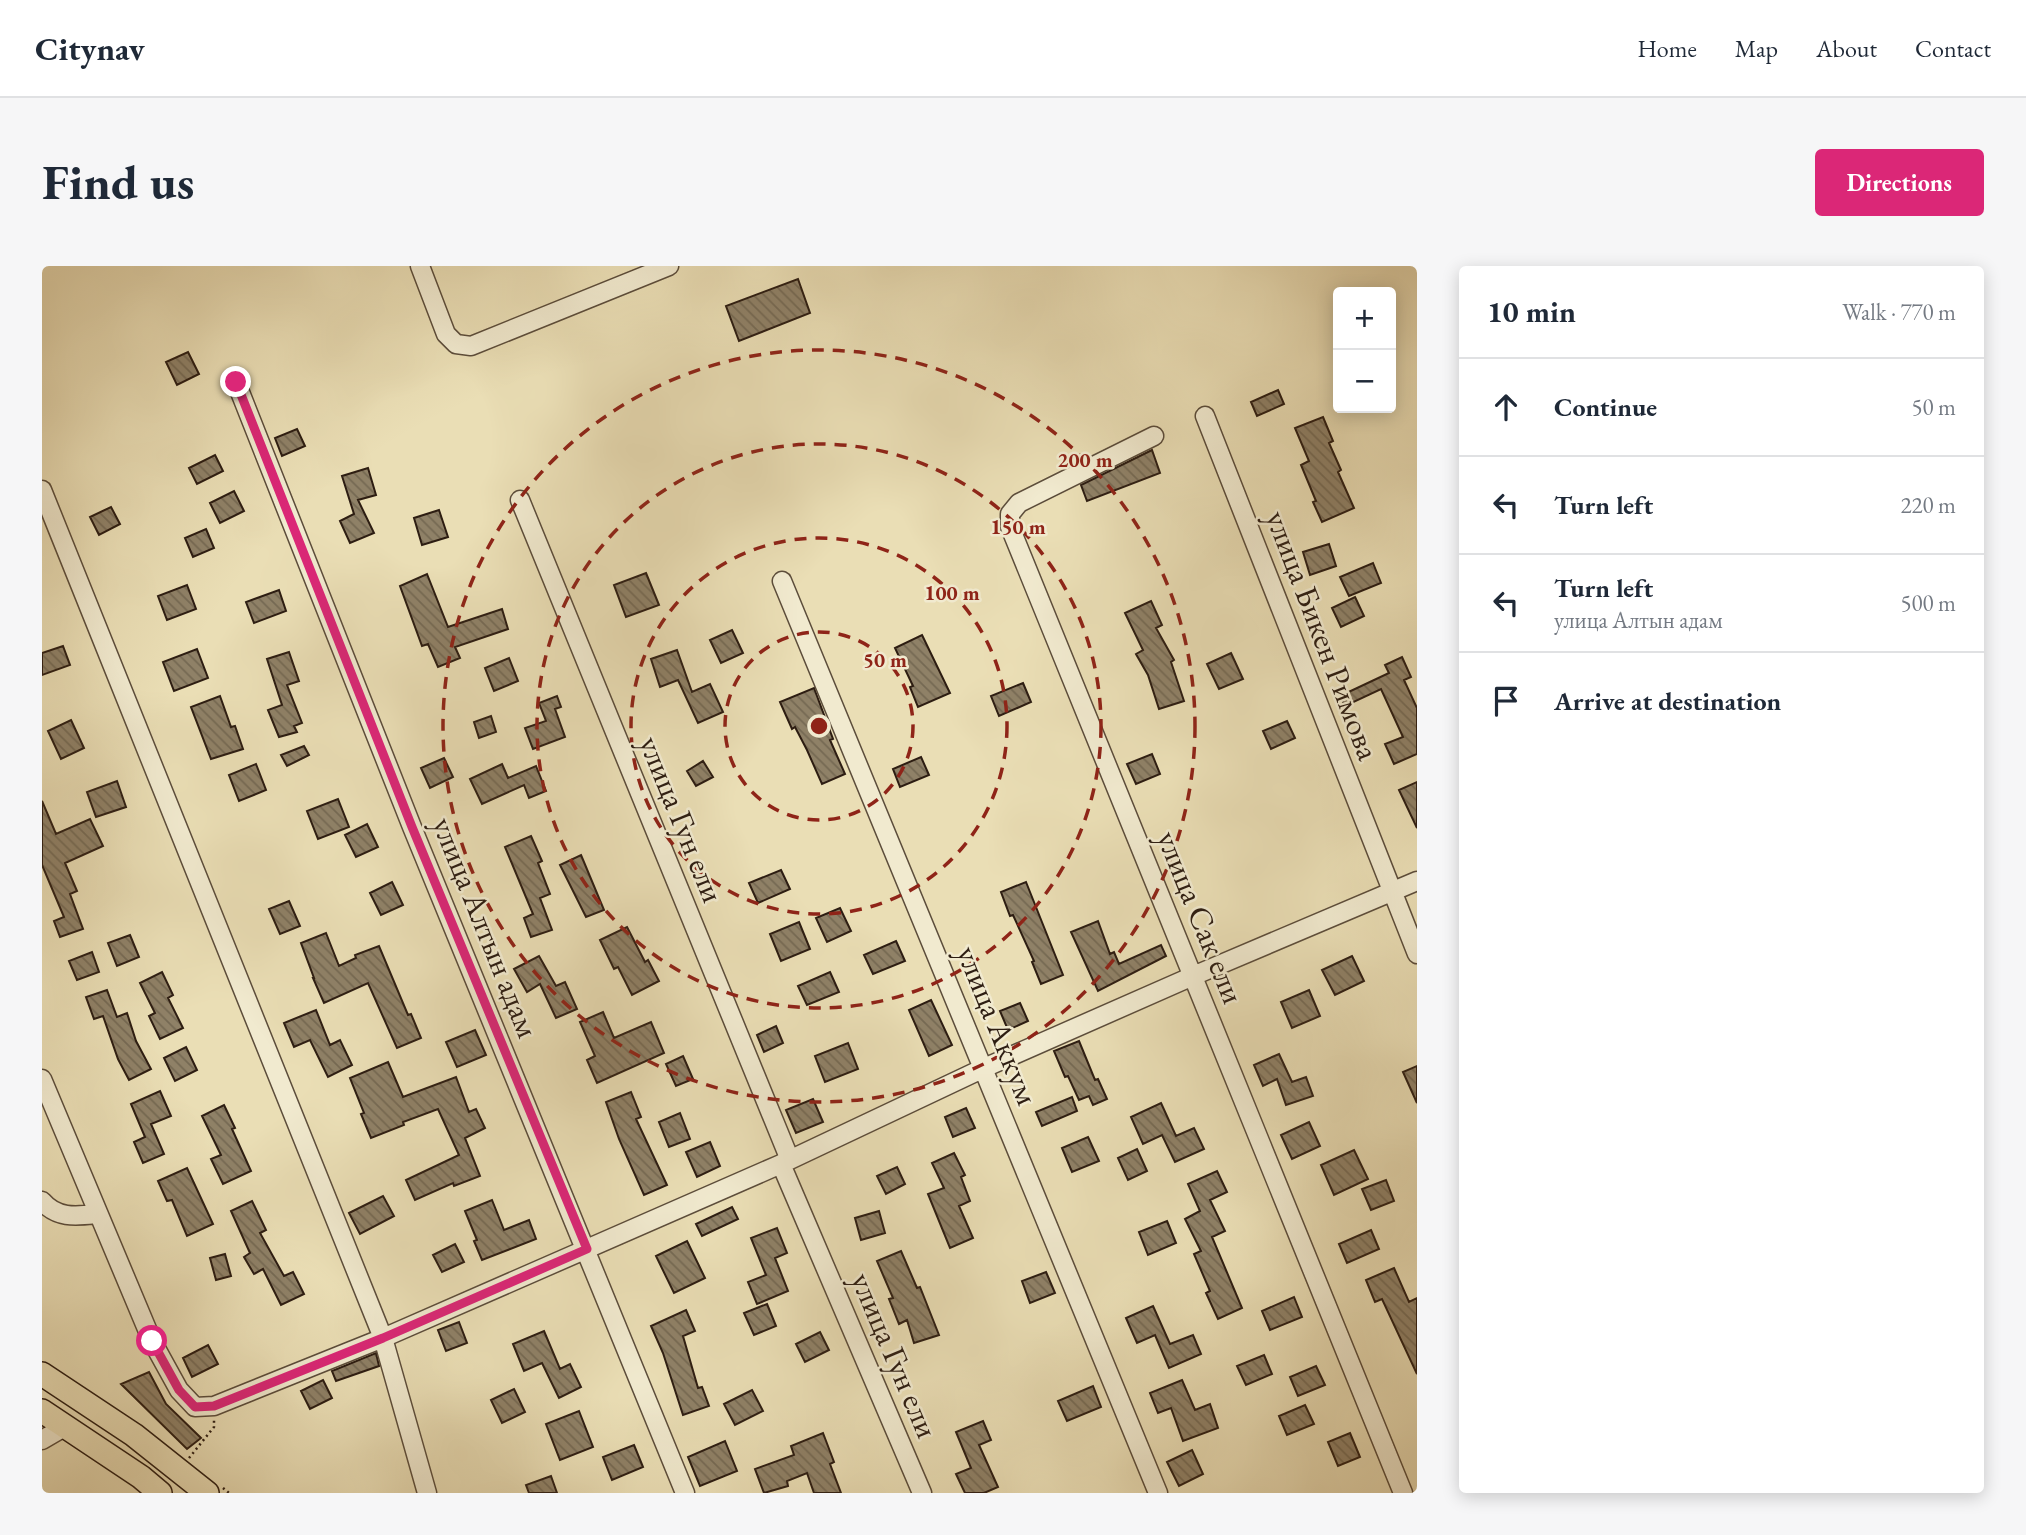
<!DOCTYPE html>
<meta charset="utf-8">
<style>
:root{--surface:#fff;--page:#f6f6f7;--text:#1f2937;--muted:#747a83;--line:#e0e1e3;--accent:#db2777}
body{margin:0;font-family:"EB Garamond",serif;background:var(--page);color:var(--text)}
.controls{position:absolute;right:21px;top:21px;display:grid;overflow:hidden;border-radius:7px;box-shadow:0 4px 18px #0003}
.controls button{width:63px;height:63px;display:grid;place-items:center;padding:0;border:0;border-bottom:2px solid var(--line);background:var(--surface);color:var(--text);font:35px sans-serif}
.stop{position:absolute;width:21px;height:21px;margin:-16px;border:5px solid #db2777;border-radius:50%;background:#fff}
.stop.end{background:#db2777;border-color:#fff;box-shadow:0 2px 7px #0008}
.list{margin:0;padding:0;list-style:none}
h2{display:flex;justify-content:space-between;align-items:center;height:91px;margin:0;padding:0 28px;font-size:30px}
h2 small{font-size:23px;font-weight:400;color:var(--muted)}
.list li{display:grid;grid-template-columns:46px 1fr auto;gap:21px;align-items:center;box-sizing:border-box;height:98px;padding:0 28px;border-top:2px solid var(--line)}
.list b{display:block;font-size:26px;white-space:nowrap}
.list p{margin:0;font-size:23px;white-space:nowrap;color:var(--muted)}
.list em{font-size:23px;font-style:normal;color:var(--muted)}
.icon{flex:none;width:38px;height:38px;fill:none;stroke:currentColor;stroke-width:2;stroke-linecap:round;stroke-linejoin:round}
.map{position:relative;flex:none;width:1375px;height:1227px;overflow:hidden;border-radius:7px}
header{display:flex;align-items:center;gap:42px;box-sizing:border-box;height:98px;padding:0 35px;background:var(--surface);border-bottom:2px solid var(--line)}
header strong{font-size:33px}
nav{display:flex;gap:38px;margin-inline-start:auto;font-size:24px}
.intro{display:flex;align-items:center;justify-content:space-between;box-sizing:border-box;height:168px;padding:0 42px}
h1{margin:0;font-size:49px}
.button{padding:18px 32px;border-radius:7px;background:var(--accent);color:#fff;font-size:24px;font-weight:700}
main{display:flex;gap:42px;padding:0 42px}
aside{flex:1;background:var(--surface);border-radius:7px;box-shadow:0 4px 18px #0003}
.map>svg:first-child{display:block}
.building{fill:url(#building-back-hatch);stroke:#2d1d12;stroke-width:2}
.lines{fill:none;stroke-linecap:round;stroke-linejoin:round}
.minor-casing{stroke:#5c4d3b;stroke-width:21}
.major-casing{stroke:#2d1d12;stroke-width:26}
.path{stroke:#2d1d12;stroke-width:2.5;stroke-dasharray:2 3.5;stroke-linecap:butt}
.minor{stroke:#f1eacf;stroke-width:18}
.major{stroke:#eadeb5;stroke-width:23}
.route{stroke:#db2777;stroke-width:9}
.ring{fill:none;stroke:#8f2418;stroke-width:3.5;stroke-dasharray:12 9}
.labels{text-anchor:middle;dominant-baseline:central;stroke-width:5;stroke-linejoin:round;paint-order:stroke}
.street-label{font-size:32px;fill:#2d1d12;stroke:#f1eacf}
.centre{fill:#8f2418;stroke:#f1eacf;stroke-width:3.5}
.ring-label{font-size:21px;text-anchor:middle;font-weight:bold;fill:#8f2418;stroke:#f1eacf;stroke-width:5;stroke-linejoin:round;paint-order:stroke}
</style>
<header>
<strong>Citynav</strong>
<nav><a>Home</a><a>Map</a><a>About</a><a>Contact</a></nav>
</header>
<div class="intro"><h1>Find us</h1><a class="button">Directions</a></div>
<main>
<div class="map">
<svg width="1375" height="1227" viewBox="0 0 1375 1227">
<defs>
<pattern id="building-back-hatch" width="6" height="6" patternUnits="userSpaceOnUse" patternTransform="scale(1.75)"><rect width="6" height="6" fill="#8f8167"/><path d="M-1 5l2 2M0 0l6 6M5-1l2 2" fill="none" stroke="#756953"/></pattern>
</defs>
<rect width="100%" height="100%" fill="#eadeb5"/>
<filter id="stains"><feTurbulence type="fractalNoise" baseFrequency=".00286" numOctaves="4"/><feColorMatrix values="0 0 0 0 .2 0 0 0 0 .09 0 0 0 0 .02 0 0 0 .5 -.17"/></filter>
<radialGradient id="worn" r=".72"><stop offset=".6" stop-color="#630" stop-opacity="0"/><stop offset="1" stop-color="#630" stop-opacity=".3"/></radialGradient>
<path class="building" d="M756,13L768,47L697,75L684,40Z
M146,86L157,108L135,119L124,96Z
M1236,124L1242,138L1215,150L1209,136Z
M1281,151L1291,175L1287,177L1299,204L1296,206L1312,242L1280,256L1271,236L1274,235L1259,199L1267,195L1253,162Z
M255,163L263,180L240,190L233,172Z
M1110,184L1118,207L1045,235L1039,219Z
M173,189L181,205L155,218L147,202Z
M326,202L334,229L316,234L332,267L308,277L298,255L312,248L300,210Z
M192,225L202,245L178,257L168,237Z
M69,241L78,258L57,269L48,251Z
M397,244L406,271L380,279L372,252Z
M164,263L172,282L151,291L143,272Z
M1287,278L1294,300L1268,309L1261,286Z
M1331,297L1339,317L1307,330L1298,311Z
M604,307L617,339L584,351L572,319Z
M385,308L406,361L460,343L466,363L413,381L418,392L396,401L386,378L380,380L358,320Z
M145,319L154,343L125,354L116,330Z
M237,324L244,345L212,357L204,336Z
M1313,331L1322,350L1299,361L1290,342Z
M1109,335L1120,359L1114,362L1132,394L1129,396L1142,435L1117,443L1106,409L1094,388L1101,384L1083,347Z
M690,364L701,387L679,397L668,374Z
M880,369L908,427L876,441L868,421L871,420L853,382Z
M21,380L28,399L0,409V387Z
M155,383L166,412L132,425L121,396Z
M635,384L650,426L668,418L681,446L656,457L636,414L618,421L609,393Z
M247,386L257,415L245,419L260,457L252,460L255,466L237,471L226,444L240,439L225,393Z
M1189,387L1201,413L1177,423L1165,398Z
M1360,391L1369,411L1362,414L1375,442V488L1352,498L1343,478L1361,471L1339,423L1303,440L1298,430L1347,407L1343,399Z
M467,392L476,415L452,425L443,402Z
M981,417L989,436L957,450L949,430Z
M772,422L791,473L788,474L803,508L780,518L765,484L753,461L750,463L738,436Z
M178,430L189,461L193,460L201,483L169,493L149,441Z
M515,430L519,441L513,443L523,471L491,483L483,462L504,455L497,437Z
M449,450L454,466L437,472L432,456Z
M29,454L42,482L19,493L6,465Z
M1245,455L1253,472L1229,483L1221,465Z
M262,480L267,489L245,500L239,489Z
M1110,488L1118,508L1094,518L1085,498Z
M879,491L887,509L858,521L851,503Z
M402,492L411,511L388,522L379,502Z
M661,495L671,511L654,520L645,505Z
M214,498L224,524L197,535L187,509Z
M460,498L466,512L494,500L504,525L487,532L482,519L440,538L428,513Z
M75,515L84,541L54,551L45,526Z
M1375,516V562L1357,524Z
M296,533L307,561L276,573L265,545Z
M0,535L14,568L48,553L61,580L23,597L35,625L28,628L41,663L18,671L12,655L22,651L0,599Z
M325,558L336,581L314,591L303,569Z
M489,570L500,595L496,597L508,628L498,632L510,664L489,671L482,652L491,648L463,581Z
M539,589L562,644L544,651L518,599Z
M739,604L748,623L716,637L707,617Z
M350,616L361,639L339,649L328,627Z
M984,616L1021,709L999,718L990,696L992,695L971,649L968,650L959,626Z
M247,635L258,660L238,668L227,643Z
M798,642L809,665L785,676L774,652Z
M1056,655L1068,688L1072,686L1077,698L1119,679L1124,690L1056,725L1029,666Z
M757,656L768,683L739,695L728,668Z
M585,661L603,696L606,694L617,715L590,729L576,701L572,703L558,674Z
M284,667L297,700L314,692L313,689L337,680L366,749L369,748L379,772L355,782L326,717L282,737L271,712H272L259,677Z
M88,669L97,691L75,700L66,677Z
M854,675L863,695L831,708L822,689Z
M50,686L57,706L35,714L27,695Z
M497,690L514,720L523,716L535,743L514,752L498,718L485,726L472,703Z
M1310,690L1322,715L1293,729L1280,704Z
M120,706L131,729L126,732L141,762L118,773L107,750L113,747L98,717Z
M788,706L797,726L765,739L756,720Z
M65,724L75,751L85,747L94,775L109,803L87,814L76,793L61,750L52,753L44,731Z
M1267,724L1278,750L1250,762L1239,736Z
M889,734L910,779L887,790L867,744Z
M978,737L986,755L966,764L958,745Z
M274,744L288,779L298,774L310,799L286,811L268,774L252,781L242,757Z
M561,746L572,772L609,756L622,787L555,817L545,794L553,790L538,756Z
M734,760L741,777L722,786L715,769Z
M433,764L444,789L415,801L404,776Z
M1037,775L1053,814L1056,813L1065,833L1051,839L1047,830L1037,834L1026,810L1023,811L1012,785Z
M806,777L816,803L783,816L773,790Z
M144,781L155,804L133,815L122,792Z
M1237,788L1250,816L1264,811L1271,830L1244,839L1235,813L1221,820L1212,799Z
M641,790L651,813L634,820L624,798Z
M346,796L361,831L414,811L427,846L434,843L443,862L423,872L438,910L412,920L411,917L373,934L364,914L417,889L396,843L361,856L362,859L329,872L319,848L322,847L308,812Z
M1375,800V837L1361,806Z
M118,825L129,850L109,858L122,888L101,897L92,876L103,871L89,838Z
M589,826L599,851L594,853L625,919L602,929L577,873L564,836Z
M1030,831L1035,845L1000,860L994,846Z
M771,833L781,856L754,867L744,844Z
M1119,837L1134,870L1152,862L1162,883L1133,896L1120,869L1101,878L1089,851Z
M182,839L193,862L190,863L209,905L181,918L169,893L179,889L160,850Z
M924,842L933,862L911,871L903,851Z
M638,847L648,873L627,881L617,856Z
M1267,856L1278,880L1250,893L1239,869Z
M1046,871L1057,895L1030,906L1020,882Z
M668,876L678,900L655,911L644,886Z
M1095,883L1105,905L1086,914L1076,892Z
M1312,884L1326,913L1292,929L1279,899Z
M912,887L923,909L919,911L928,935L917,940L931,972L908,982L886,928L902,922L890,897Z
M855,901L863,918L844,928L835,910Z
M145,902L171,958L145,970L130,934L125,935L116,915Z
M1175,905L1185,926L1168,934L1183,965L1170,971L1200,1042L1176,1053L1164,1027L1168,1025L1152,988L1159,985L1143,953L1158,945L1146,918Z
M1344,914L1352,935L1329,944L1320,923Z
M341,930L352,950L318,968L307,947Z
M450,934L462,964L487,954L494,973L440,994L432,975L435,974L423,945Z
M210,935L224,964L218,967L242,1010L251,1006L262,1028L239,1039L221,1003L212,1008L202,991L208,987L189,945Z
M690,941L696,953L660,970L654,958Z
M837,945L843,967L819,974L813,952Z
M1125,955L1134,977L1106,989L1097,966Z
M735,962L745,987L733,992L746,1025L715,1038L706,1016L724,1009L709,972Z
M1329,964L1337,983L1305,997L1297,978Z
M645,975L663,1012L632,1027L614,990Z
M413,978L422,996L400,1006L391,989Z
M859,985L875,1022L878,1021L897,1069L872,1077L865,1054L857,1058L847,1033L851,1032L835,995Z
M183,988L189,1010L174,1014L168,992Z
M1352,1002L1367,1036L1375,1032V1108L1340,1033L1333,1036L1324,1014Z
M1004,1006L1013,1027L988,1037L980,1015Z
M1252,1031L1260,1051L1228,1064L1220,1045Z
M725,1038L734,1060L712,1069L702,1047Z
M1111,1040L1128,1078L1151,1069L1159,1088L1127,1102L1113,1069L1095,1077L1084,1052Z
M644,1044L653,1065L641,1070L656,1122L660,1121L667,1140L641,1149L621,1087L609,1060Z
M417,1056L425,1077L404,1085L396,1064Z
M502,1065L518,1103L528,1098L539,1121L517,1132L500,1097L482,1105L471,1078Z
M778,1066L787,1084L763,1096L754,1078Z
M166,1079L176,1098L150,1111L141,1092Z
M334,1087L337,1100L294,1115L290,1105Z
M1222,1089L1230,1108L1204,1119L1195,1100Z
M1274,1100L1283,1119L1256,1130L1248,1111Z
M107,1106L124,1138L159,1172L145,1183L79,1118Z
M281,1114L290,1132L268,1143L259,1125Z
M1140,1114L1153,1144L1168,1138L1176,1162L1141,1175L1129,1142L1116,1147L1108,1127Z
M1051,1120L1059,1141L1025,1155L1016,1135Z
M472,1123L483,1146L460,1157L449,1134Z
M710,1124L721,1145L693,1159L682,1138Z
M1263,1139L1272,1158L1245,1169L1237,1150Z
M537,1145L551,1181L518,1194L504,1158Z
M941,1155L949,1174L937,1179L956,1221L942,1227H923L914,1208L929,1202L914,1166Z
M781,1167L792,1196L788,1198L799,1227H772L765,1207L745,1215L746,1220L722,1227L713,1203L752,1189L749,1180Z
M1308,1167L1318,1191L1296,1200L1286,1176Z
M683,1175L695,1205L658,1220L646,1191Z
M592,1179L601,1201L570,1214L561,1191Z
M1150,1184L1161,1208L1137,1220L1125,1196Z
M509,1210L515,1227H487L484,1219Z"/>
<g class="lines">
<g class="minor-casing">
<path id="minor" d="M378,0L404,68L414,78L429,80L627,0
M194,116L370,561L643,1227
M1163,150L1375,688
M1112,170L977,237L968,248V261L1361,1227
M0,224L341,1072L385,1227
M478,234L748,894
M740,315L1116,1227
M0,813L110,1075L137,1124L153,1141L172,1140L341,1072L739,898L942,802L1151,710L1375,615
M739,898L880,1227
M0,935C15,953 35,950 55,948
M0,1174L24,1160"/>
</g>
<g class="major-casing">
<path id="major" d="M0,1108L92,1169L165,1227
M0,1145L99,1211L118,1227"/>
</g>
<path class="path" d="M147,1192L172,1161V1154
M181,1222L187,1227"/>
<use href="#minor" class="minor"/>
<use href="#major" class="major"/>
</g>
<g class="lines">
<path class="route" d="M110,1075L137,1124L153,1141L172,1140L341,1072L545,983L370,561L194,116"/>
</g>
<g class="ring">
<circle cx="777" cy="460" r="94"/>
<circle cx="777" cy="460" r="188"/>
<circle cx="777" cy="460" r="282"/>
<circle cx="777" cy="460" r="376"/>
</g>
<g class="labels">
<g class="street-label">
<text transform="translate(1281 369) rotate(69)">улица Бикен Римова</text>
<text transform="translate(640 553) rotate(68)">улица Гун ели</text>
<text transform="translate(1159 651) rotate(68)">улица Сак ели</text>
<text transform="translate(444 661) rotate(68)">улица Алтын адам</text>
<text transform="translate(956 759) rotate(68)">улица Аккум</text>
<text transform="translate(853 1089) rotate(67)">улица Гун ели</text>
</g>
</g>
<circle cx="777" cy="460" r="10" class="centre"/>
<g class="ring-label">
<text x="1043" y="201">200 m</text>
<text x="976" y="268">150 m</text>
<text x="910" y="334">100 m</text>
<text x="843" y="401">50 m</text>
</g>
<rect width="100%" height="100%" filter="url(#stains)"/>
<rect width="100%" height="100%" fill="url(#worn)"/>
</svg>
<div class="controls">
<button>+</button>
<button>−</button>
</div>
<div class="stop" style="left:110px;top:1075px"></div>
<div class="stop end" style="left:194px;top:116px"></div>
</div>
<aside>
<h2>10 min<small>Walk · 770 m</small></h2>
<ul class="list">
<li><svg class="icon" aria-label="ahead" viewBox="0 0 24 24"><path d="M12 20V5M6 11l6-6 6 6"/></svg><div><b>Continue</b></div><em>50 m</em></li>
<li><svg class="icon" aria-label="left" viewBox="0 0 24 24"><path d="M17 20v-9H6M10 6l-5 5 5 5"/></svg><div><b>Turn left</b></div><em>220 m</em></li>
<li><svg class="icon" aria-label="left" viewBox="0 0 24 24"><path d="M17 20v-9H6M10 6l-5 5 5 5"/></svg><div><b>Turn left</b><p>улица Алтын адам</p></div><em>500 m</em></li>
<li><svg class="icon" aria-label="arrive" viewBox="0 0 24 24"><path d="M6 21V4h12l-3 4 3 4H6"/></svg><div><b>Arrive at destination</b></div></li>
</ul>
</aside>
</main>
